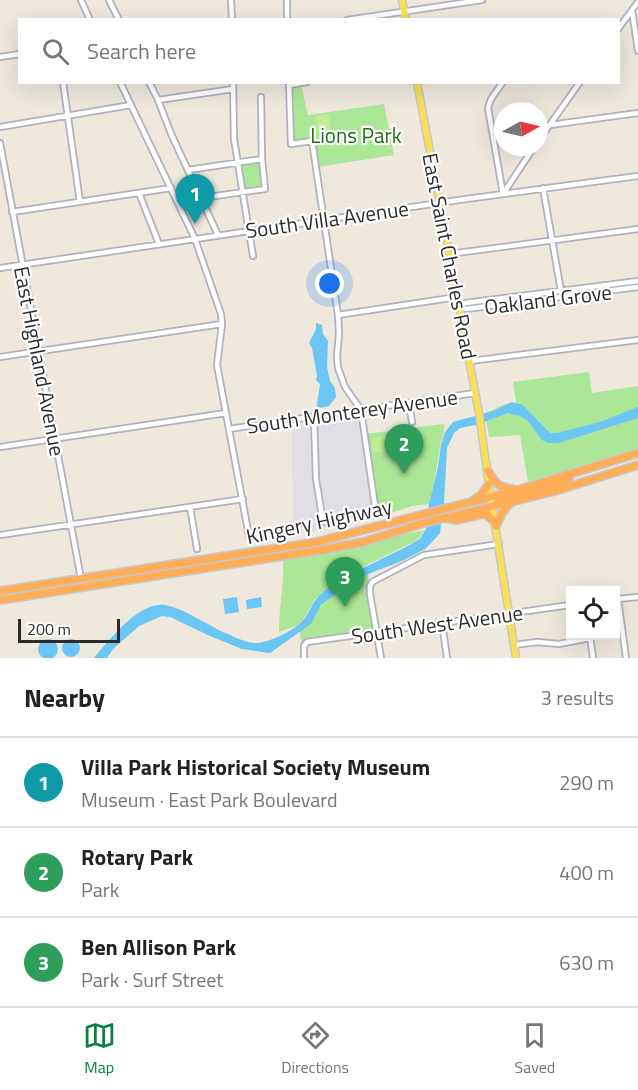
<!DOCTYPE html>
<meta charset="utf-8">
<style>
:root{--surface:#fff;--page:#f6f6f6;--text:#222;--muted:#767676;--line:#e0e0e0;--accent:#0b8043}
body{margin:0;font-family:"Titillium Web",sans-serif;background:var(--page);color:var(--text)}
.controls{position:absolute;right:18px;bottom:18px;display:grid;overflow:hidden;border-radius:0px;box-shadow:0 6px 24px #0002}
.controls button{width:54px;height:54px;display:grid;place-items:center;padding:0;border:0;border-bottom:2px solid var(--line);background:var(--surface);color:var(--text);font:30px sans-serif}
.compass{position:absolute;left:494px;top:102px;width:54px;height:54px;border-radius:50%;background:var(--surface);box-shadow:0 6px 24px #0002;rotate:82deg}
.scale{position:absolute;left:18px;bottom:15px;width:102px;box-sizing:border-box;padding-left:6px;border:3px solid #2c2c2c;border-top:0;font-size:16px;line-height:21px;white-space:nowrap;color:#2c2c2c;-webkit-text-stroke:4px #fff;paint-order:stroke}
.you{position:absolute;left:330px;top:284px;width:21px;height:21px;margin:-15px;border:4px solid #fff;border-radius:50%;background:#1a73e8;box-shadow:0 0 0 9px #1a73e833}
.badge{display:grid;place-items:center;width:39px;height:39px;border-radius:50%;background:var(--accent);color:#fff;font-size:20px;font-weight:700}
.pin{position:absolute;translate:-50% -50px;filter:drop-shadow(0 2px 3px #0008)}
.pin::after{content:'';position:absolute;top:32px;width:21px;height:18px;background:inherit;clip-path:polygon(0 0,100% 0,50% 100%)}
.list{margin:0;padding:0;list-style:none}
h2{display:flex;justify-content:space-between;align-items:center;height:78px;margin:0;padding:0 24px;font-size:26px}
h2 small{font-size:20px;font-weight:400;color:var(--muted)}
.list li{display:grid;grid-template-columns:39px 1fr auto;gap:18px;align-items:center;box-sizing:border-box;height:90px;padding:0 24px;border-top:2px solid var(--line)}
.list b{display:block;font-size:22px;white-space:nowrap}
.list p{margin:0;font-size:20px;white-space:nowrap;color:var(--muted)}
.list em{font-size:20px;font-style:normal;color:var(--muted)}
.icon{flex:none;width:33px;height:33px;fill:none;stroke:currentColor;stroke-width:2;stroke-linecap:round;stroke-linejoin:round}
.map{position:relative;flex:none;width:638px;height:658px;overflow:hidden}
.search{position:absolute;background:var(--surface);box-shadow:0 6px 24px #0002;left:18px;right:18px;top:18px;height:66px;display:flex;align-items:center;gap:15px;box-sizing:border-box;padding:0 21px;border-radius:0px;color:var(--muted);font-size:22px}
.sheet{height:348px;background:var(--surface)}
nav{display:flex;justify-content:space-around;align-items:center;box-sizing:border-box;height:84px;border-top:2px solid var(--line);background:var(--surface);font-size:16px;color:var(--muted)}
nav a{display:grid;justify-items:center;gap:3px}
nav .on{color:var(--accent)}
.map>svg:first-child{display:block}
.industrial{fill:#e1dee6}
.green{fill:#ace797}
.pitch{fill:#c0ef92}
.water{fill:#6bc6f5}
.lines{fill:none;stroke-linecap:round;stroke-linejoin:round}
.minor-casing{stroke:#b1b2c0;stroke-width:8}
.major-casing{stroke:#c8c8c8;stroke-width:9}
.highway-casing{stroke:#c8c8c8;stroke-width:10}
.minor{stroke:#fff;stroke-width:4.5}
.major{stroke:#f8df58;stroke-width:6}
.highway{stroke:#ffad57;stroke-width:7}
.labels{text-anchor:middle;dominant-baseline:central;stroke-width:4.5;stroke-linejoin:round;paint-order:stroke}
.park-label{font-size:21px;fill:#226e17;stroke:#fff}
.street-label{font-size:21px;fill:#2c2c2c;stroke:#fff}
</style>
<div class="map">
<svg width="638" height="658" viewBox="0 0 638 658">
<rect width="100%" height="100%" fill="#eee8dd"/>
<path class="industrial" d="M360,411L375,518L293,535L292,422Z"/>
<path class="green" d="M301,85L308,115L384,104L394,155L318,167L314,139L293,142L291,86Z
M261,160L264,188L243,191L239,163Z
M589,372L592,393L638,386V448L528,482L520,435L489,437L485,413C495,410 505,401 516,403L513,382Z
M444,424C445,432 442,438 440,447C437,466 434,485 429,504L412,506L379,517L366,434Z
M425,530L419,539L365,566L340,579L326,590L315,599L303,620L298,625L279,632C279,608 284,585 283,560Z
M368,574L369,583L368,589L373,631L301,642L300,631C316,623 311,619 321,606C329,595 355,580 368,574Z"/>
<path class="pitch" d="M329,114L331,131L318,133L316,116Z
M386,436L389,443L387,449L382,453L373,452L372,439L373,438Z"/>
<path class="water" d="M316,323L322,325L323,334L328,341L327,367L330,381L335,388L336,397L329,406L319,408L317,407V404L320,384L316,380L317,376L312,348L309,343L316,329Z
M512,402L523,405L550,433H557L600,422L638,407V418L559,443H548L542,440L527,420L520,416L508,413L476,425L460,428L454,433L447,448L444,503L440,533L434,540L425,549L402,561L368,574L347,585L321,605L311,624L270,653L242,649L210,636L170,617L162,616L139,626L113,649L107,658H94C109,640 139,601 165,605C183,608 206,624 223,632C234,636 246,644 258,643C270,642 298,629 305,618C309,612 312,604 317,598C335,579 361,570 383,558C396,552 408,546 420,539L426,529L429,504L438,467L441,445L445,432L453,422L493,411Z
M237,597L239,612L225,614L223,599Z
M261,597L262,607L247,609L246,600Z
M62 648a9 9 0 1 1 18 0a9 9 0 1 1-18 0Z
M38 649a10 10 0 1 1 20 0a10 10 0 1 1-20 0Z"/>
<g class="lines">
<g class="minor-casing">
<path id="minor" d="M81,0L90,20
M109,0L119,20
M231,0L232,20
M287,0V20
M632,10L638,51
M347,20L482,0
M618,29L638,2
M0,57L20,54
M63,82L80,202
M120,82L195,239L221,314L222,324L217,365L249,536
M149,82L158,100L172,136L218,235
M233,82L234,139L253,256
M289,82L291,144L312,141L338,315L339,333L337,357L338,368L345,387L361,410L375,506
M503,82L491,99L488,108L503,194
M289,85L307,82
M158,100L233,89
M550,125L638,113
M0,127L131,105
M539,140L580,82
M0,143L81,579
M188,170L262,159
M543,188L561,291
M139,193L159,244
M503,194L534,147
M201,198L265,189L262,159L261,97
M12,212L171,188
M449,254L638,229
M0,268L466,199L638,176
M459,307L465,303L638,281
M459,307L466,309L638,287
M338,315L457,297
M0,357L222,324
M470,361L638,340
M409,403L412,422
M314,417L316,479L323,522
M229,429L475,393
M0,447L226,413
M190,507L197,549
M0,535L243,499
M617,599L638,597
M618,599L626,658
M442,623L447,658
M590,636L593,658
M514,645L537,642L559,644L590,638
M304,658V646L307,642L570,605
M381,658L370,594V586L372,582L424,555L499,544"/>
</g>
<g class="major-casing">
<path id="major" d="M402,0L406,20
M417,82L479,413L492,506L516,658"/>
</g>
<g class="highway-casing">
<path id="highway" d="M488,471C495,483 499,488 513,489
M475,499L481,495L489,484
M499,501L550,486L569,479
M446,518L457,520L483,514L487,515L495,522
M496,526L502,513L510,503
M0,591L317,542L521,489L638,453
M0,600L322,550L363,542L424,523L555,491L638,465"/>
</g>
<use href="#minor" class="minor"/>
<use href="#major" class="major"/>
<use href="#highway" class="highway"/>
</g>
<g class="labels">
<g class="park-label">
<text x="356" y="135">Lions Park</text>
</g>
<g class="street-label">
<text transform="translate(327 219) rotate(-8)">South Villa Avenue</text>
<text transform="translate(450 256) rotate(79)">East Saint Charles Road</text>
<text transform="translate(548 299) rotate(-7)">Oakland Grove</text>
<text transform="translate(40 361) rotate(79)">East Highland Avenue</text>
<text transform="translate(352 411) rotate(-8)">South Monterey Avenue</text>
<text transform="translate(319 521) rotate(-12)">Kingery Highway</text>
<text transform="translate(437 624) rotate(-8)">South West Avenue</text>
</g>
</g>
</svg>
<div class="controls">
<button><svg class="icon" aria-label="locate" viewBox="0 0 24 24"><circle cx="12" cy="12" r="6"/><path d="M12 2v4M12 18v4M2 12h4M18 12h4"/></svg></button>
</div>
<svg class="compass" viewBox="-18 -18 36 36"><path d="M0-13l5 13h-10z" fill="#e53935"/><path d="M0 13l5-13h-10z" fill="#767676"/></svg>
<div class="scale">200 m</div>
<div class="you"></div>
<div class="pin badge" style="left:195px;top:224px;background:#0f9aa8">1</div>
<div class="pin badge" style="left:404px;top:474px;background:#2e9e5b">2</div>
<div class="pin badge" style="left:345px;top:607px;background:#2e9e5b">3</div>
<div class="search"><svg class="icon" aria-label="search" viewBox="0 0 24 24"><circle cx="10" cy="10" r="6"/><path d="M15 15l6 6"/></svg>Search here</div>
</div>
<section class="sheet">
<h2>Nearby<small>3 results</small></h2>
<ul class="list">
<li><span class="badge" style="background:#0f9aa8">1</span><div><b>Villa Park Historical Society Museum</b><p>Museum · East Park Boulevard</p></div><em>290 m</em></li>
<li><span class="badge" style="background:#2e9e5b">2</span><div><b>Rotary Park</b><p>Park</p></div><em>400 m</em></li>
<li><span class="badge" style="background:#2e9e5b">3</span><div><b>Ben Allison Park</b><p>Park · Surf Street</p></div><em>630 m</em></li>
</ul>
</section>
<nav>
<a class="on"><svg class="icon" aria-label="map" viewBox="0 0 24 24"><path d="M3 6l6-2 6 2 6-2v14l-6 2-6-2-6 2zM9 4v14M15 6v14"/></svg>Map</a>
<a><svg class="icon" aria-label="directions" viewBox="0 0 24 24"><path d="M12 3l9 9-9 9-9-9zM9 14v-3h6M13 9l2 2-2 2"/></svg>Directions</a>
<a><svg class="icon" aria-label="saved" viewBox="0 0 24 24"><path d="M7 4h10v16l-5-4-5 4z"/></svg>Saved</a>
</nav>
